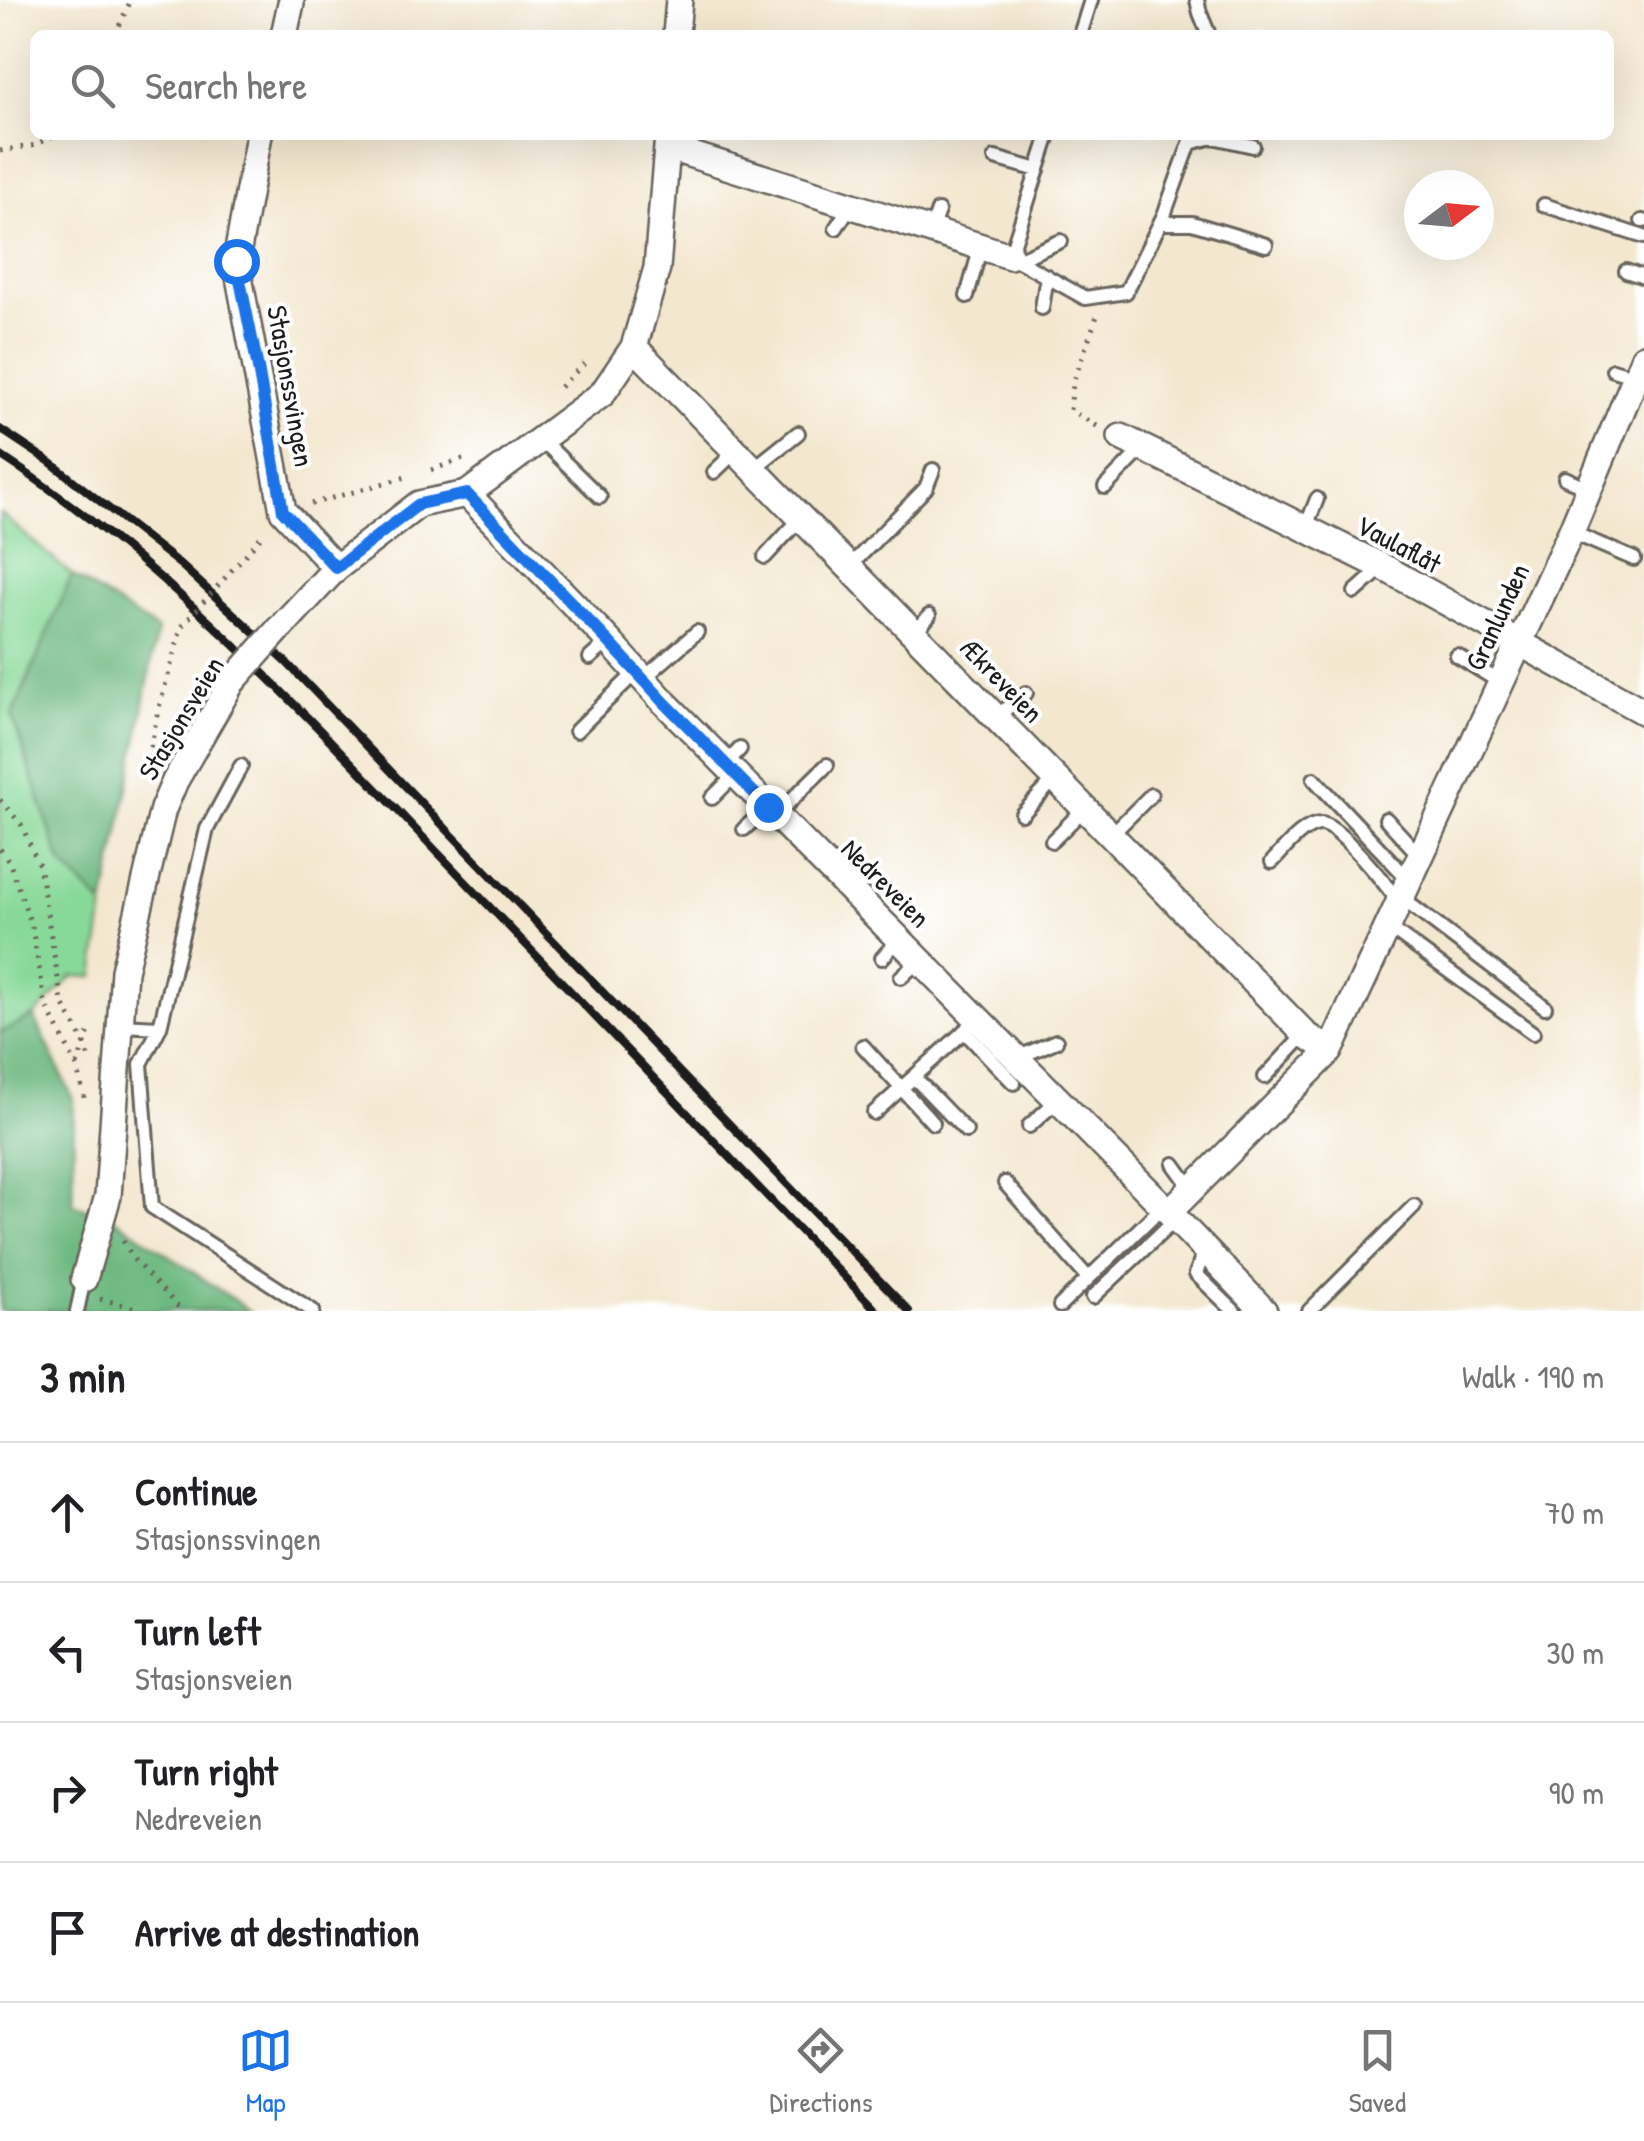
<!DOCTYPE html>
<meta charset="utf-8">
<style>
:root{--surface:#fff;--page:#f6f6f6;--text:#202124;--muted:#757577;--line:#e0e0e0;--accent:#1a73e8}
body{margin:0;font-family:"Patrick Hand",sans-serif;background:var(--page);color:var(--text)}
.compass{position:absolute;left:1404px;top:170px;width:90px;height:90px;border-radius:50%;background:var(--surface);box-shadow:0 10px 40px #0002;rotate:74deg}
.stop{position:absolute;width:30px;height:30px;margin:-22px;border:8px solid #1a73e8;border-radius:50%;background:#fff}
.stop.end{background:#1a73e8;border-color:#fff;box-shadow:0 2px 10px #0008}
.list{margin:0;padding:0;list-style:none}
h2{display:flex;justify-content:space-between;align-items:center;height:130px;margin:0;padding:0 40px;font-size:42px}
h2 small{font-size:32px;font-weight:400;color:var(--muted)}
.list li{display:grid;grid-template-columns:65px 1fr auto;gap:30px;align-items:center;box-sizing:border-box;height:140px;padding:0 40px;border-top:2px solid var(--line)}
.list b{display:block;font-size:38px;white-space:nowrap}
.list p{margin:0;font-size:32px;white-space:nowrap;color:var(--muted)}
.list em{font-size:32px;font-style:normal;color:var(--muted)}
.icon{flex:none;width:55px;height:55px;fill:none;stroke:currentColor;stroke-width:2;stroke-linecap:round;stroke-linejoin:round}
.map{position:relative;flex:none;width:1644px;height:1311px;overflow:hidden}
.search{position:absolute;background:var(--surface);box-shadow:0 10px 40px #0002;left:30px;right:30px;top:30px;height:110px;display:flex;align-items:center;gap:25px;box-sizing:border-box;padding:0 35px;border-radius:15px;color:var(--muted);font-size:38px}
.sheet{height:690px;background:var(--surface)}
nav{display:flex;justify-content:space-around;align-items:center;box-sizing:border-box;height:140px;border-top:2px solid var(--line);background:var(--surface);font-size:28px;color:var(--muted)}
nav a{display:grid;justify-items:center;gap:5px}
nav .on{color:var(--accent)}
.map>svg:first-child{display:block}
.green{fill:#88d999;stroke:#527a5a;stroke-width:2.5}
.forest{fill:#6eb981;stroke:#456a4e;stroke-width:2.5}
.lines{fill:none;stroke-linecap:round;stroke-linejoin:round}
.service-casing{stroke:#67635b;stroke-width:18}
.minor-casing{stroke:#67635b;stroke-width:30}
.path{stroke:#67635b;stroke-width:5;stroke-dasharray:2.5 8;stroke-linecap:butt}
.service{stroke:#fff;stroke-width:12}
.minor{stroke:#fff;stroke-width:25}
.rail{stroke:#1c1c1c;stroke-width:8}
.minor-bridge-casing{stroke:#67635b;stroke-width:30;stroke-linecap:butt}
.path-bridge{stroke:#67635b;stroke-width:5;stroke-dasharray:2.5 8;stroke-linecap:butt}
.minor-bridge{stroke:#fff;stroke-width:25}
.route{stroke:#1a73e8;stroke-width:12}
.labels{text-anchor:middle;dominant-baseline:central;stroke-width:8;stroke-linejoin:round;paint-order:stroke}
.street-label{font-size:28px;fill:#1c1c1c;stroke:#fff}
</style>
<div class="map">
<svg width="1644" height="1311" viewBox="0 0 1644 1311">
<rect width="100%" height="100%" fill="#fff"/>
<filter id="ink" filterUnits="userSpaceOnUse"><feTurbulence type="fractalNoise" baseFrequency=".01" numOctaves="2"/><feDisplacementMap in="SourceGraphic" scale="20" xChannelSelector="R" yChannelSelector="G"/><feConvolveMatrix kernelMatrix="1 2 1 2 8 2 1 2 1" color-interpolation-filters="sRGB"/></filter>
<filter id="wash" filterUnits="userSpaceOnUse"><feTurbulence type="fractalNoise" baseFrequency=".0048" numOctaves="4" result="noise"/><feDisplacementMap in="SourceGraphic" scale="40" xChannelSelector="R" yChannelSelector="G"/><feGaussianBlur stdDeviation="2.25" result="paint"/><feColorMatrix in="noise" values="0 0 0 0 0 0 0 0 0 0 0 0 0 0 0 0 0 1.4 0 .05"/><feComposite in="paint" operator="in"/></filter>
<g filter="url(#wash)">
<rect width="100%" height="100%" fill="#f3e7cf"/>
<path class="green" d="M0,513L72,575L13,716L61,862L104,906L94,977L73,976L34,1016L0,1033Z"/>
<path class="forest" d="M72,575L157,630L140,727L104,906L61,863L12,716Z
M34,1016L74,1101L73,1204L117,1220L250,1311H0V1033Z"/>
</g>
<g filter="url(#ink)">
<g class="lines">
<g class="service-casing">
<path id="service" d="M1197,0L1200,13L1209,35
M1080,35L1091,0
M1049,135L1010,256L1085,298L1126,292L1164,215L1190,143L1213,137L1253,146
M995,158L1038,170
M1544,205L1644,237
M1642,221H1644
M1160,223H1192L1266,245
M836,228L851,205
M931,230L938,211
M1017,260L1061,241
M1626,271L1644,277
M967,296L981,246
M1042,308L1047,276
M1613,370L1636,377
M542,440L600,497
M753,469L798,433
M714,472L736,451
M1565,478L1590,489
M1105,487L1143,448
M1305,529L1317,499
M1571,532L1634,559
M765,557L801,518
M849,567L926,488L933,470
M1355,592L1383,567
M914,634L929,616
M1457,656L1500,682
M590,658L609,641
M643,679L697,632
M996,717L1026,693
M576,731L636,672
M726,764L740,749
M1314,779L1408,879
M712,798L736,774
M1022,814L1056,778
M776,815L827,765
M1386,819L1419,855
M744,829L768,807
M1111,835L1151,795
M1052,841L1085,808
M1272,862C1284,850 1303,824 1321,824C1338,824 1387,886 1398,901
M1400,897L1545,1007
M1387,926L1533,1033
M882,958L899,939
M901,977L920,960
M120,1025L160,1027L207,829L241,766
M160,1027L141,1064L152,1207L313,1311
M964,1031L1014,1083
M863,1046L933,1123
M1017,1058L1056,1041
M914,1077L966,1131
M1265,1077L1305,1034
M874,1113L978,1019
M1029,1126L1058,1100
M1174,1164L1192,1189
M1005,1183L1088,1278
M1205,1249L1196,1274L1234,1311
M1093,1297L1176,1219
M1060,1306L1163,1206
M77,1311L84,1279
M1309,1311L1414,1206"/>
</g>
<g class="minor-casing">
<path id="minor" d="M284,35L291,3
M676,35L679,0
M259,135L236,261L283,511L336,568
M667,147L1010,256
M634,347L1305,1034L1330,1051
M1121,437L1383,567L1644,712
M467,494L609,641L665,703L1169,1212L1264,1311
M278,630L336,568L419,504L467,494L602,394L634,347L657,268L668,135
M1169,1212L1330,1051L1571,532L1644,357
M84,1279L108,1196L124,971L163,809L175,781L232,682"/>
</g>
<path class="path" d="M115,35L131,0
M0,151L36,145L55,135
M560,387L588,360
M1097,426L1070,410L1073,383L1097,316
M431,470L463,459
M311,504L406,477
M224,579L265,532
M144,778L158,711L182,626
M0,800L21,824L39,865L62,1002L85,1044L89,1058
M0,849L9,861L32,927L45,1002L77,1067L85,1101
M77,1065L90,1028
M123,1241L135,1261L182,1311
M100,1299L136,1308L140,1311"/>
<use href="#service" class="service"/>
<use href="#minor" class="minor"/>
<path class="rail" d="M0,429L50,462L182,566L286,662L909,1311
M0,455C167,564 304,713 442,857C587,1008 732,1160 877,1311"/>
<g class="minor-bridge-casing">
<path id="minor-bridge" d="M232,682L278,630"/>
</g>
<path class="path-bridge" d="M182,626L224,579"/>
<use href="#minor-bridge" class="minor-bridge"/>
</g>
</g>
<g class="lines" filter="url(#ink)">
<path class="route" d="M236,261L258,368L283,511L336,568L419,504L467,494L609,642L665,703L768,807"/>
</g>
<g class="labels">
<g class="street-label">
<text transform="translate(291 386) rotate(80)">Stasjonssvingen</text>
<text transform="translate(1399 544) rotate(28)">Vaulaflåt</text>
<text transform="translate(1497 617) rotate(-65)">Granlunden</text>
<text transform="translate(1002 680) rotate(46)">Ækreveien</text>
<text transform="translate(181 718) rotate(-59)">Stasjonsveien</text>
<text transform="translate(886 883) rotate(45)">Nedreveien</text>
</g>
</g>
</svg>
<svg class="compass" viewBox="-18 -18 36 36"><path d="M0-13l5 13h-10z" fill="#e53935"/><path d="M0 13l5-13h-10z" fill="#757577"/></svg>
<div class="stop" style="left:236px;top:261px"></div>
<div class="stop end" style="left:768px;top:807px"></div>
<div class="search"><svg class="icon" aria-label="search" viewBox="0 0 24 24"><circle cx="10" cy="10" r="6"/><path d="M15 15l6 6"/></svg>Search here</div>
</div>
<section class="sheet">
<h2>3 min<small>Walk · 190 m</small></h2>
<ul class="list">
<li><svg class="icon" aria-label="ahead" viewBox="0 0 24 24"><path d="M12 20V5M6 11l6-6 6 6"/></svg><div><b>Continue</b><p>Stasjonssvingen</p></div><em>70 m</em></li>
<li><svg class="icon" aria-label="left" viewBox="0 0 24 24"><path d="M17 20v-9H6M10 6l-5 5 5 5"/></svg><div><b>Turn left</b><p>Stasjonsveien</p></div><em>30 m</em></li>
<li><svg class="icon" aria-label="right" viewBox="0 0 24 24"><path d="M7 20v-9h11M14 6l5 5-5 5"/></svg><div><b>Turn right</b><p>Nedreveien</p></div><em>90 m</em></li>
<li><svg class="icon" aria-label="arrive" viewBox="0 0 24 24"><path d="M6 21V4h12l-3 4 3 4H6"/></svg><div><b>Arrive at destination</b></div></li>
</ul>
</section>
<nav>
<a class="on"><svg class="icon" aria-label="map" viewBox="0 0 24 24"><path d="M3 6l6-2 6 2 6-2v14l-6 2-6-2-6 2zM9 4v14M15 6v14"/></svg>Map</a>
<a><svg class="icon" aria-label="directions" viewBox="0 0 24 24"><path d="M12 3l9 9-9 9-9-9zM9 14v-3h6M13 9l2 2-2 2"/></svg>Directions</a>
<a><svg class="icon" aria-label="saved" viewBox="0 0 24 24"><path d="M7 4h10v16l-5-4-5 4z"/></svg>Saved</a>
</nav>
